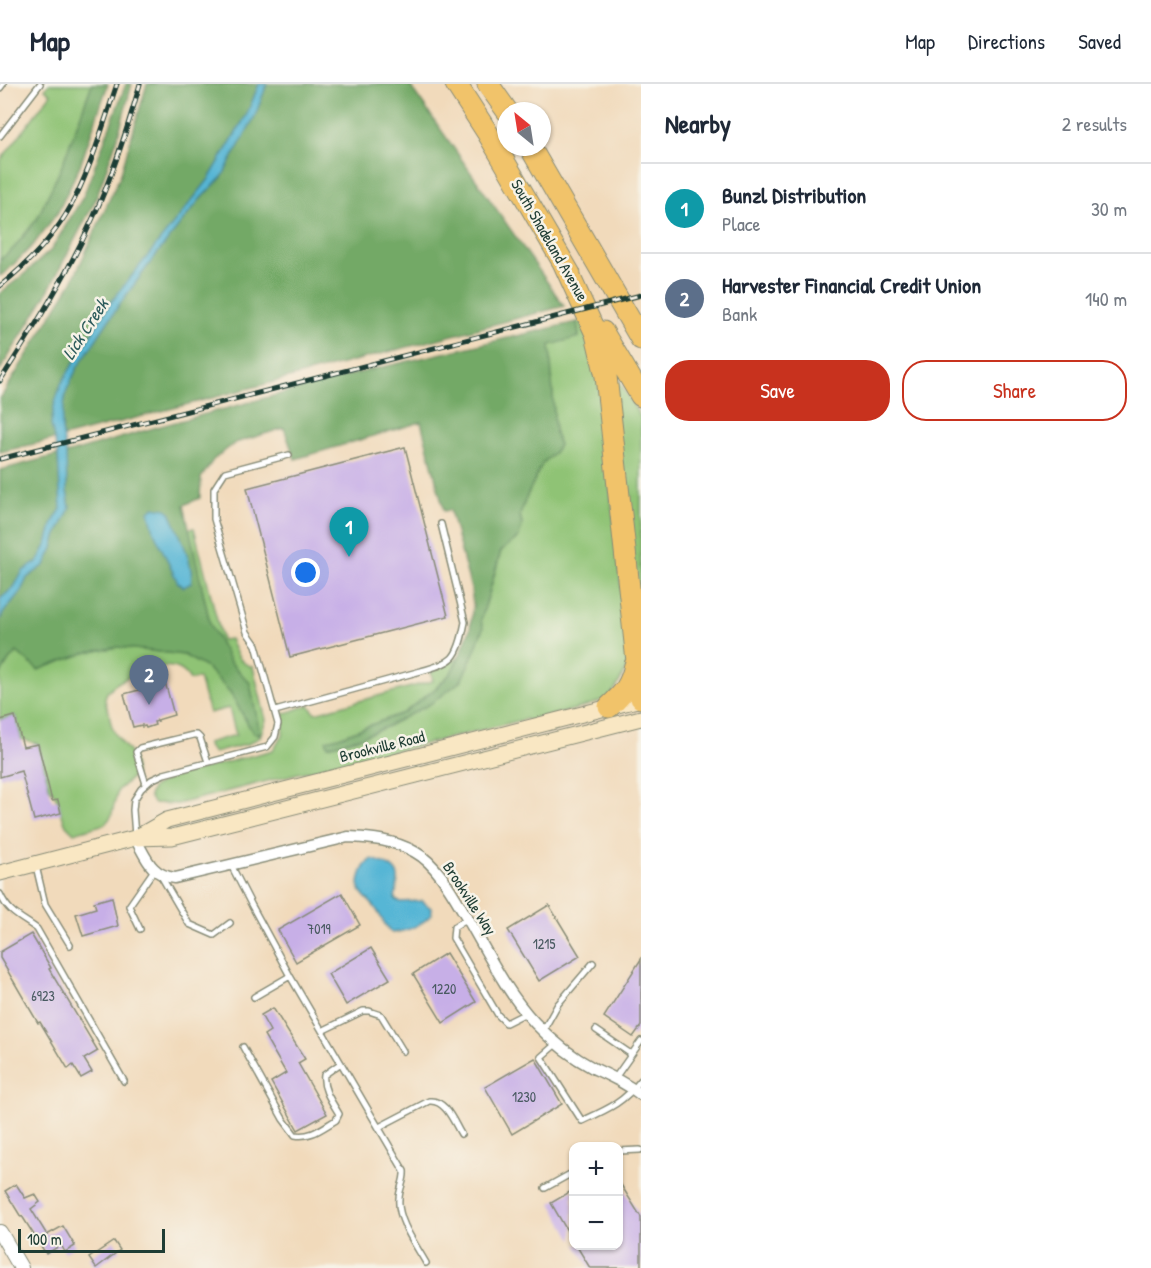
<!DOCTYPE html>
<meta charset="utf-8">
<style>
:root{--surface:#fff;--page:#f2f2f3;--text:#1f2937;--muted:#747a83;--line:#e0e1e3;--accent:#c8321e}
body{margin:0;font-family:"Patrick Hand",sans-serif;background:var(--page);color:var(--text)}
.controls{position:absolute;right:18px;bottom:18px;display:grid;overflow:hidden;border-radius:12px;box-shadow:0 2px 4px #0004}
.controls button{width:54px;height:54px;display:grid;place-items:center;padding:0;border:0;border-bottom:2px solid var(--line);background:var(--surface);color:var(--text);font:30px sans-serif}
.compass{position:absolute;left:497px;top:18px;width:54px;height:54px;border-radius:50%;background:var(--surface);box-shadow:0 2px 4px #0004;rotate:330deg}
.scale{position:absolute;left:18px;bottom:15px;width:147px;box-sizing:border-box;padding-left:6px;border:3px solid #1f3d34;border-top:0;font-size:16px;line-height:21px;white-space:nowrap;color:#1f3d34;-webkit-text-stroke:4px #f7f3e8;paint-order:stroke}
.you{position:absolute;left:306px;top:489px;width:21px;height:21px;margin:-15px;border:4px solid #fff;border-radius:50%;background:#1a73e8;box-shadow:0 0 0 9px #1a73e833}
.badge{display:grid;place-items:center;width:39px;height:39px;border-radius:50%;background:var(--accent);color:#fff;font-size:20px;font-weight:700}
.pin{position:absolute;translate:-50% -50px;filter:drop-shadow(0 2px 3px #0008)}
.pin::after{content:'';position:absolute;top:32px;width:21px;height:18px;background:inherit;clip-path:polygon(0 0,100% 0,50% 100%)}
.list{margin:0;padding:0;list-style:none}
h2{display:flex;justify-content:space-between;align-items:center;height:78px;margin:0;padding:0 24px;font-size:26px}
h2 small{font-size:20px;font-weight:400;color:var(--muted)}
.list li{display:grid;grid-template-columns:39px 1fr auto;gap:18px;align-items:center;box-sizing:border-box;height:90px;padding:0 24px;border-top:2px solid var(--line)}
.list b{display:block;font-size:22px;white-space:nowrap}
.list p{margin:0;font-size:20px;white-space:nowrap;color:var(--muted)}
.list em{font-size:20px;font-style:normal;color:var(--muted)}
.actions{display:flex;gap:12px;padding:18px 24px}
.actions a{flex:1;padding:14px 0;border:2px solid var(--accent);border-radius:24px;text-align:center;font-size:21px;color:var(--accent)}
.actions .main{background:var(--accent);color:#fff}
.map{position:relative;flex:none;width:641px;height:1184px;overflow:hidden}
header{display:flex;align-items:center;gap:36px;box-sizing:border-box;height:84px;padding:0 30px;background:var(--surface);border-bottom:2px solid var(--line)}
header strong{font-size:28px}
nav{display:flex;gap:33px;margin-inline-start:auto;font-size:21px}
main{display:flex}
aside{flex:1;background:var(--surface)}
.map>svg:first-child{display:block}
.green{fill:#8fc375;stroke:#578054;stroke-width:1.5}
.forest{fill:#73a966;stroke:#49734d;stroke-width:1.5}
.water{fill:#57b6d5;stroke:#3b7a84;stroke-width:1.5}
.building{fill:#c7afe7}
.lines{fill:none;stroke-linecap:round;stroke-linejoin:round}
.service-casing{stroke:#888c78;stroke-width:8}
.minor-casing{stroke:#888c78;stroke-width:13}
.tertiary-casing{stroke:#888c78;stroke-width:16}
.secondary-casing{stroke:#888c78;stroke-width:17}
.motorway-casing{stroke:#888c78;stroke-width:23}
.service{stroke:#fff;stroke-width:5}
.minor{stroke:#fff;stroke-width:10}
.tertiary{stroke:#fff;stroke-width:14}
.secondary{stroke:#f9e7c3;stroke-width:15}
.motorway{stroke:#f1c36a;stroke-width:21}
.rail-casing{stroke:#1f3d34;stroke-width:5}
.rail{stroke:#f7f3e8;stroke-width:3;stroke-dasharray:9;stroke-linecap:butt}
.labels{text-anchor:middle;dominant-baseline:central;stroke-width:5;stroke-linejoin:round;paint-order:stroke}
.number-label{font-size:14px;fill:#495a61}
.street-label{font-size:16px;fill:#1f3d34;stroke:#f7f3e8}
.water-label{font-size:18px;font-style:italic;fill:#2d5b5c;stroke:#f7f3e8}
</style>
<header>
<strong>Map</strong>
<nav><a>Map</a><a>Directions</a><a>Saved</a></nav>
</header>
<main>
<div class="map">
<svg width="641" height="1184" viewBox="0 0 641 1184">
<rect width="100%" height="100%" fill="#f7f3e8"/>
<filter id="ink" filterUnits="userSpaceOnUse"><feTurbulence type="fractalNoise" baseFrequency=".0167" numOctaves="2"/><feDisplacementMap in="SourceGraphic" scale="12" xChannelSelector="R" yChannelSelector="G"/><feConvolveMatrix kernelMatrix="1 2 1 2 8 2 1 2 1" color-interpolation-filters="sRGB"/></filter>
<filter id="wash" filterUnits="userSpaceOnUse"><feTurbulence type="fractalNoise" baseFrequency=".008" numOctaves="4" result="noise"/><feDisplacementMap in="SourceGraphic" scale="24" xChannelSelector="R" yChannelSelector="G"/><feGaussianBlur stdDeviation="1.35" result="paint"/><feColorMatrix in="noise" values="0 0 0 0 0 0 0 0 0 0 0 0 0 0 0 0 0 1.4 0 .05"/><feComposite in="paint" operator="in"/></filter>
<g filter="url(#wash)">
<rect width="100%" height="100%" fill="#f1dabb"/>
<path class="green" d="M48,0H92L62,82L37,135L14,164L0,176V77L51,10L45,5Z
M582,237L597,285L629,575C627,585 617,605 609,612C597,622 547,632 529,637L526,635L331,683L299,689L177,720L153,719L149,712L153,703L175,692L273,666L283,651V630L309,621L315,629L433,597L431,588L459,573L451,589L436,604L403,629L339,653L327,656L328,662L361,653L386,643L461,597L490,507L501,467L519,452L522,440L520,431L526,414L542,380L553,370L559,361L555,349L550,260L579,253L577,238Z
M611,284L641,334V570Z
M194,444L222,556L230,555C235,567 239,580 253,583L266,636L260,653L248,660L214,669L209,664L207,659L236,651L229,624L209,629L199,594L190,596C185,586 175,581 163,583C149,585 106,597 105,615C105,619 108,625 109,629C110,636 112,645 116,651C128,668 135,668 135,691L118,706L111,733L105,740L74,749L66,741L61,729L58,716L49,703L38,660L21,655L15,632L0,636V591L9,576L17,568L38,586L85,569L118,563L184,571L207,584L230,608L253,649L259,650L250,599L230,578L210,540L189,445Z"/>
<path class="forest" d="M92,0H108L81,79L58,128L34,160L7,187L0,192V176L14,164L37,135L62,82Z
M126,0H132L118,52L95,117L45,213L0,286V209L22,192L51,166L83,113Z
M147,0H259L247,30L209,95L111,218L61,300L54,322L51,341L55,355L0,368V315L72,198L120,92Z
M267,0H409L564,222L63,353L62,336L66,308L77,284L119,221L156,171L201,114L222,93L255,32Z
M577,238L579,253L550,261L555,349L559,361L553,370L542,380L526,414L520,431L522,440L519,453L501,467L481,536L483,544L476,564L461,597L430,620L386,643L361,653L328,662L326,656L339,653L403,629L436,604L451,589L459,573L470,545L473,521L471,505L450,426L444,427L421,338L295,375L284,344L235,359L213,376L201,394L200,414L184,421L210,540L230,578L250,599L260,650L253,649L230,608L207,584L184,571L118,563L85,569L38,586L17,568L9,576L0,591V536L4,528L21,507L27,494L45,481L53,464L56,453L70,424L67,407L66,370L157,343L370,286Z
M58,371L61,425L53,438L47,460L37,478L23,487L14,503L0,515V386Z"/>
<path class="water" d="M259,0H267L255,32L222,93L201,114L156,171L119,221L77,284L66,308L62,336V346L66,370L67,407L70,424L56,453L53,464L45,481L27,494L21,507L4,528L0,536V515L14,503L23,487L37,478L47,460L53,438L61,425L58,371L51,341L54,322L61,300L111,218L209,95L247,30Z
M154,423L166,425L170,428C177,445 195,481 191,499L184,503L178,499L154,448L149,427Z
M372,775C381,778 399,783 398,795C398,802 395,808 395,816L400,818L422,817L431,824L432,830C421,842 408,847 392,849C384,843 382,833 376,825C372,818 363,813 360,806C357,795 363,780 372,775Z"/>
<g id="blocks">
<path class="building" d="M405,363L448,532L290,573L247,404Z
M164,594L174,631L157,636L158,637L154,638L155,641L146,644L145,642L142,643V641L133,643L124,610L143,605L142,600Z
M15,632L23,663L38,660L52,717L58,716L61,729L34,736L21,687L0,693V636Z
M342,809L360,841L296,878L278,846Z
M112,813L118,842L83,852L76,830L96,824L94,818Z
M549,821L580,872L539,897L508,846Z
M31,850L51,884L49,885L98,967L84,975L92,988L81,994L73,981L68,985L40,938L38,939L0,874V868Z
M371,864L390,895L346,921L328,890Z
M446,869L476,918L443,939L413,890Z
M641,875V942L633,953L604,933Z
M273,924L305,975L298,979L327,1030L298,1046L271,998L286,989L264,951L270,947L261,931Z
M535,974L562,1020L512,1050L485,1003Z
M618,1096L641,1133V1184H590L576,1161H618Z
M16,1100L25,1114L35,1110L40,1118L31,1125L47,1151L63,1142L75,1162L65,1168L61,1161L46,1170L22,1132L21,1133L5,1107Z
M573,1106V1157L551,1119Z
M114,1157L120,1166L96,1184L89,1174Z"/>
</g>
</g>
<g filter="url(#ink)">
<use href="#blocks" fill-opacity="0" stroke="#888c78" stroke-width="1.5"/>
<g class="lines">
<g class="service-casing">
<path id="service" d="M0,4L3,0
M0,52L40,0
M275,627L421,587C431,584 445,581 452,574C460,566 463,548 465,538L441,440
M146,700L136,668L140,664L193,651H197L200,654L208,678
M135,752L133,726L134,716L141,705L151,696L164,690L267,663L275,653L278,640L256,561L247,548L214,435V405L225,388L289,371
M231,781L252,822L290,892L254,913
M36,782L45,820L70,861
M161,792L189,840L214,851L230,839
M0,810C9,830 21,833 37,845L124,997
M468,834L454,843L453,854L498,931L506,939L526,929
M140,845L129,822L154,786
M290,892L404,1087C405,1097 399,1105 399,1115C397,1136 416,1161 426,1179
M596,946L631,970
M322,947L363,927H369L381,931L403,967
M543,947L558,920L593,879
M556,960L541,973L582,1037C608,1025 623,1019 641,996
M243,963L283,1035L295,1051C311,1054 322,1044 336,1036L339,1030C332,1018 322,1005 324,991L341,979
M615,994L641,957
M379,1043L429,1017C446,1015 454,1039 461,1050
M618,1067L640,1066
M545,1104L574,1088"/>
</g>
<g class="minor-casing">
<path id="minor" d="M135,754C146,773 151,792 175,794L348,753C372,754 394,756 415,768C437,780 453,810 466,832C487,868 506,908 535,939C552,957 572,973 593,984C610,992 626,999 641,1011"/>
</g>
<g class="tertiary-casing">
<path id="tertiary" d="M0,1148L21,1184"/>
</g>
<g class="secondary-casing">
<path id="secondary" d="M139,752L167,736L641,615
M0,789L135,754L172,753L641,634"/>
</g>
<g class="motorway-casing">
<path id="motorway" d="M456,0L487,48L570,190
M488,0L507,27
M530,63L641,255
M563,178L596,250L606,292L641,614
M603,248L641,312
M609,623C624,609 631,601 635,581"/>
</g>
<use href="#service" class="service"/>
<use href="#minor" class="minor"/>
<use href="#tertiary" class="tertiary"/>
<use href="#secondary" class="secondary"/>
<use href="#motorway" class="motorway"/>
<g class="rail-casing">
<path id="rail" d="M0,202C30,178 58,149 75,114C93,78 104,38 117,0
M0,297C34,244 67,191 93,134C113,91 127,46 140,0
M0,375L641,211"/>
</g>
<use href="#rail" class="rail"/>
</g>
</g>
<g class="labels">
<g class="number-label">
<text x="319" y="844">7019</text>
<text x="544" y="859">1215</text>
<text x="444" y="904">1220</text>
<text x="43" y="911">6923</text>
<text x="524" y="1012">1230</text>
</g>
<g class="street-label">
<text transform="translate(550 156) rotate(60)">South Shadeland Avenue</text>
<text transform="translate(382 662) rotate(-14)">Brookville Road</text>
<text transform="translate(470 814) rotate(57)">Brookville Way</text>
</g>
<g class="water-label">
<text transform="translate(85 245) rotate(-57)">Lick Creek</text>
</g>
</g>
</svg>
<div class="controls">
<button>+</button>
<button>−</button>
</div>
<svg class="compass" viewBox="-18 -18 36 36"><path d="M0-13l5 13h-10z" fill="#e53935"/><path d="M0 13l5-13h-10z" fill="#747a83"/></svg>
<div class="scale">100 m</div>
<div class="you"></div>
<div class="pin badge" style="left:349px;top:473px;background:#0f9aa8">1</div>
<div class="pin badge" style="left:149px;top:621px;background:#5c6f8a">2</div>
</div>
<aside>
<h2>Nearby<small>2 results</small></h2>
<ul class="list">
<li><span class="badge" style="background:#0f9aa8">1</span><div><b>Bunzl Distribution</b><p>Place</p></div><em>30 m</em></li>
<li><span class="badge" style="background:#5c6f8a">2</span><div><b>Harvester Financial Credit Union</b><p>Bank</p></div><em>140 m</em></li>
</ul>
<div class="actions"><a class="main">Save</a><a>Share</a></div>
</aside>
</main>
